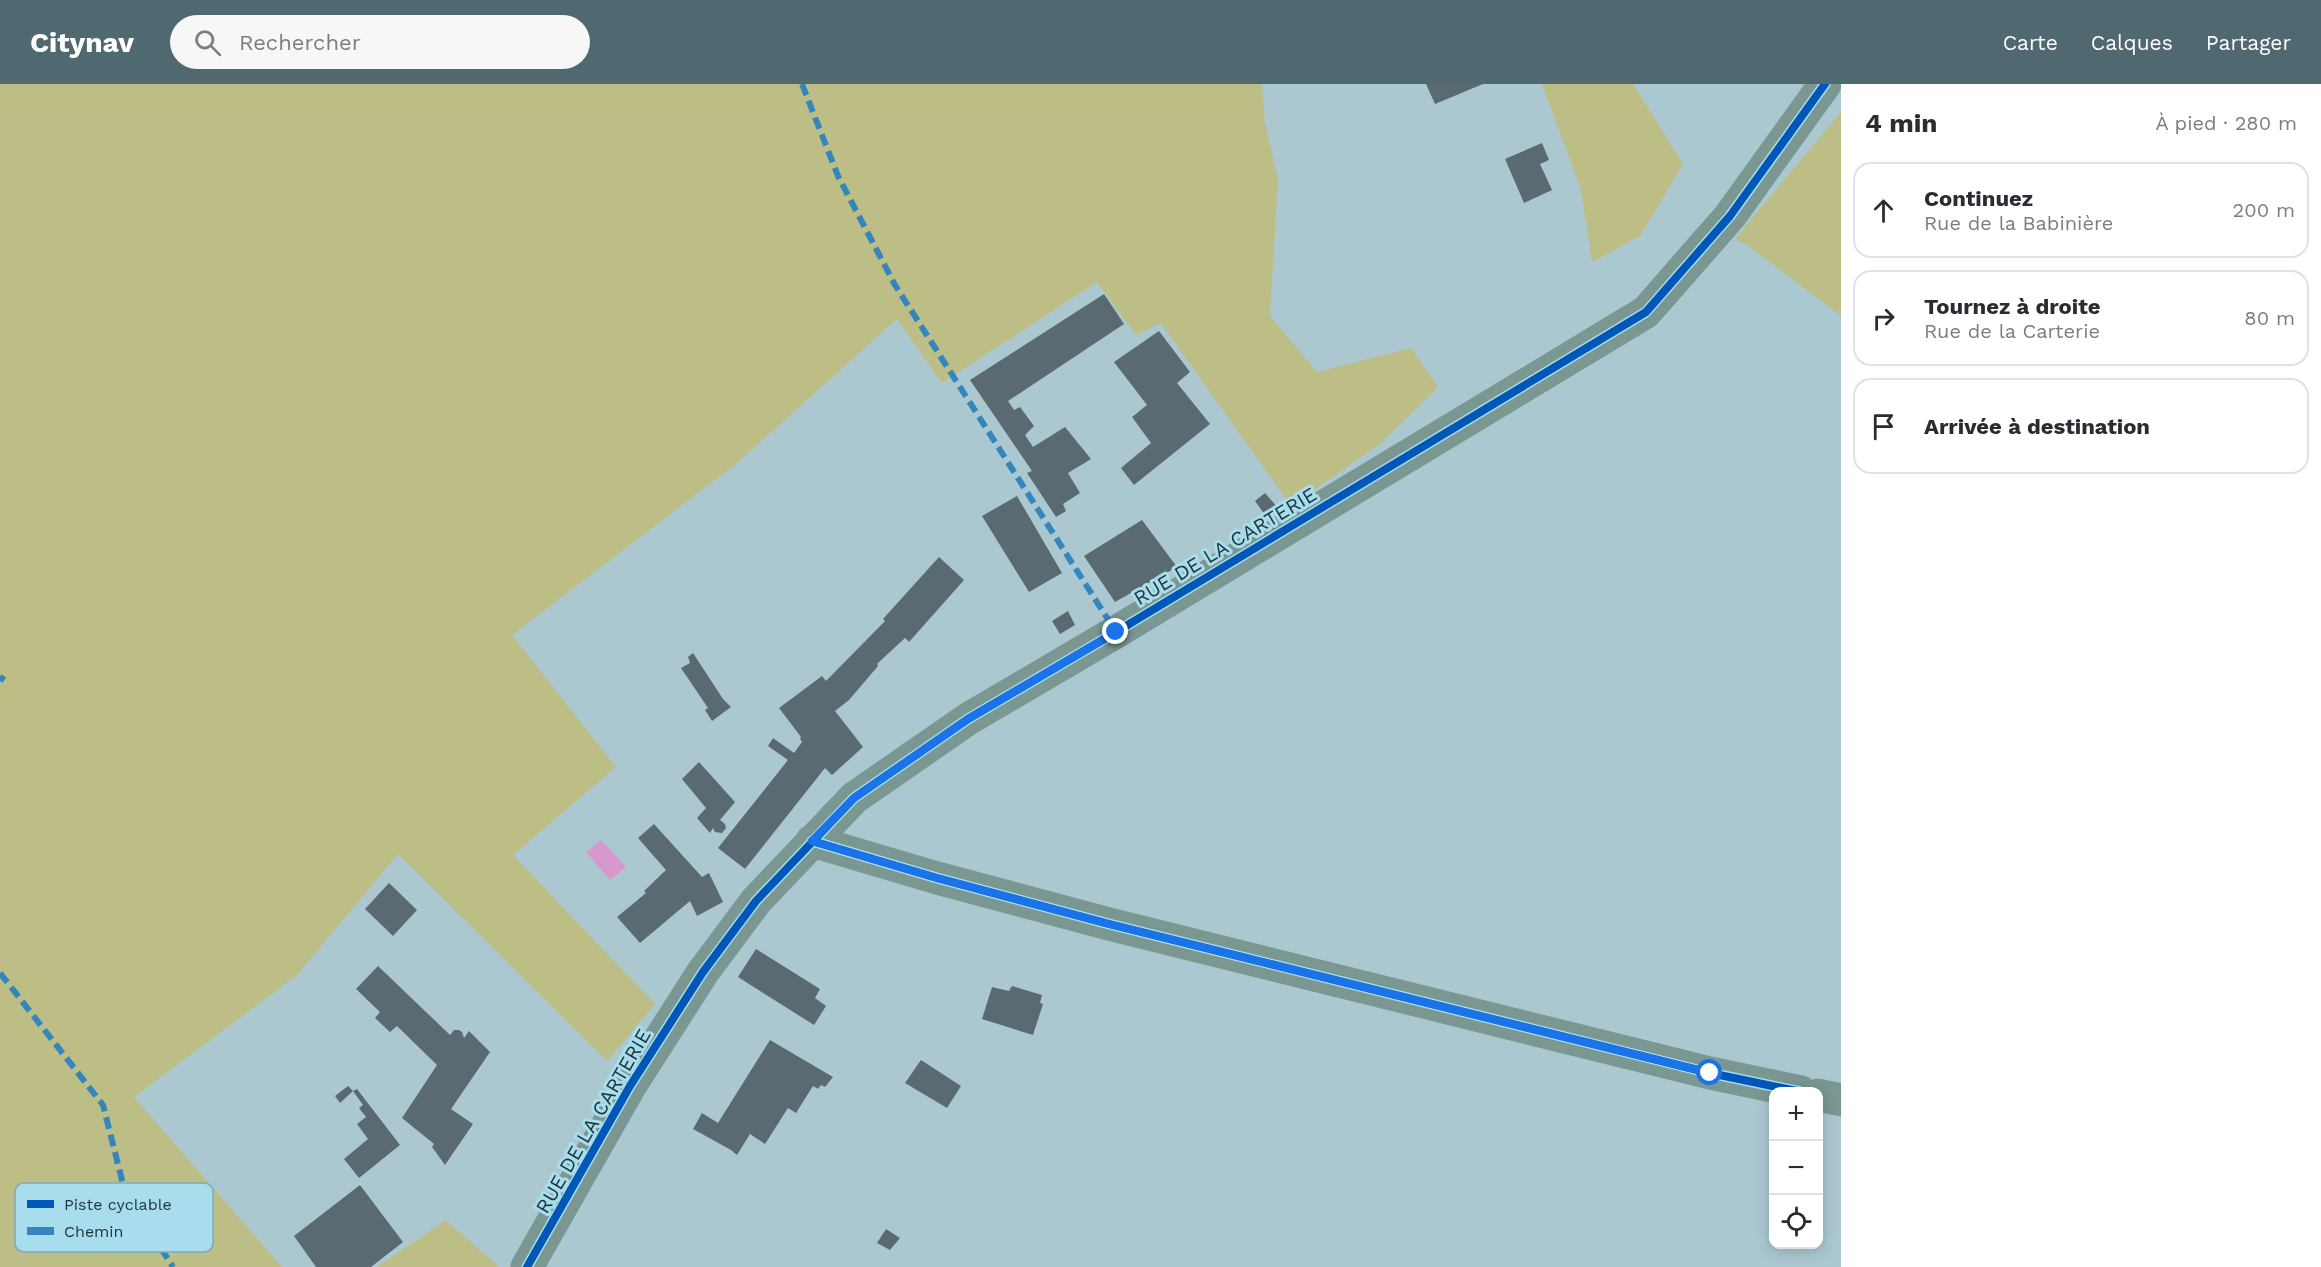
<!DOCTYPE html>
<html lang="fr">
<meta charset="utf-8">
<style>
:root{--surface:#fff;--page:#f7f7f7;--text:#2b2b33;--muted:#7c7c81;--line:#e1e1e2;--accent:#506870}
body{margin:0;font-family:"Work Sans",sans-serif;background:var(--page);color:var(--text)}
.controls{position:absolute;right:18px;bottom:18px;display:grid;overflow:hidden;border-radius:12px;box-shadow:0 3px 15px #0003}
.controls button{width:54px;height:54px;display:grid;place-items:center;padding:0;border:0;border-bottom:2px solid var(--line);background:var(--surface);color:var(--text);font:30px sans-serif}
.stop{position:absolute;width:18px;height:18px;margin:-14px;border:4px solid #1a73e8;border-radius:50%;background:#fff}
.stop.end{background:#1a73e8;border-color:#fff;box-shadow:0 2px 6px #0008}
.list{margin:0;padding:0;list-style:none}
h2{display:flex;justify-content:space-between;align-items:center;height:78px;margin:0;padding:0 24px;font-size:26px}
h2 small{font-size:20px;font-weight:400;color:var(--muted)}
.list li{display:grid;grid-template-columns:39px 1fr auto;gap:18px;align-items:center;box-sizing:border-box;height:96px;margin:0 12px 12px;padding:0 12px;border:2px solid var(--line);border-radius:18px}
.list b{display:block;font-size:22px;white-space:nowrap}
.list p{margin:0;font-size:20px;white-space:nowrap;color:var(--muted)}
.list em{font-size:20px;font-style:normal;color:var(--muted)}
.icon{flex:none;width:33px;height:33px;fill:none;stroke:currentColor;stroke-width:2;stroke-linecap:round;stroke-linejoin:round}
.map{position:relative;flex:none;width:1841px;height:1183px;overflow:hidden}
header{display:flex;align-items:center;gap:36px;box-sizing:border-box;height:84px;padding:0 30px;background:var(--accent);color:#fff}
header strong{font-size:28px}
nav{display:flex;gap:33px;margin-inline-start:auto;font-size:21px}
.search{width:420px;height:54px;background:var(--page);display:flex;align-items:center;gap:15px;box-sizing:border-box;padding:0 21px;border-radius:33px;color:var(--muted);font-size:22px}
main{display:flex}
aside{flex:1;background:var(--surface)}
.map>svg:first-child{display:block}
.green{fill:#bcbe86}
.water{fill:#d897cd}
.building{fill:#5a6a71}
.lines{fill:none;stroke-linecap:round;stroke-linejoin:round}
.minor{stroke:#7b9791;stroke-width:33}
.tertiary{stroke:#7b9791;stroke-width:33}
.quiet{stroke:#3586bd;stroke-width:6;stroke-dasharray:12 6;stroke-linecap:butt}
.cycleway-casing{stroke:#a8dded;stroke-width:11}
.cycleway{stroke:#0057b8;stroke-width:8}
.route{stroke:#1a73e8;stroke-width:8}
.labels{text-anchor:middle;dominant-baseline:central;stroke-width:6;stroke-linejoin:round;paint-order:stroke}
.street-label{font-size:20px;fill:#1f343b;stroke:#a8dded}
.key{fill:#a8dded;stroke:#7faab8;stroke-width:1.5}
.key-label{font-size:16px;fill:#1f343b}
</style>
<header>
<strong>Citynav</strong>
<div class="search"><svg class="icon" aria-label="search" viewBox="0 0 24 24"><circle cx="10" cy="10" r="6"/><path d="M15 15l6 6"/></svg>Rechercher</div>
<nav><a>Carte</a><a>Calques</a><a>Partager</a></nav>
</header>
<main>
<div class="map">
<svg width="1841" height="1183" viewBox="0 0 1841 1183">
<rect width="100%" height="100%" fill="#abc8d1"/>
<path class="green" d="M0,0H1262L1265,39L1278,95L1270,232L1317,288L1411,264L1438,303L1381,359L1291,422L1161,239L1136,251L1097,198L942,299L897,235L737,379L512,551L616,683L513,771L655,920L607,977L398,770L297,891L134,1013L282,1183H0Z
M1542,0H1633L1683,80L1640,152L1592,178L1581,106Z
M1841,28V232L1750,163L1735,155Z
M446,1136L499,1183H377Z"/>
<path class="water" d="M601,756L626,783L610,796L586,768Z"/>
<path class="building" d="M1426,0H1483L1435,20Z
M1542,59L1549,76L1540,80L1552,106L1524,119L1505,75Z
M1104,210L1124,240L1008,317L1014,326L1020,323L1034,342L1025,351L1033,363L1065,343L1091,375L1068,389L1080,409L1063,420L1066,427L1056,433L1027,389L1032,387L970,296Z
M1159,247L1190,288L1177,299L1210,340L1134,401L1121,384L1151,359L1132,333L1147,321L1114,278Z
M1265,409L1278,424L1265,431L1255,417Z
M1017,412L1062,489L1029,508L982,432Z
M1142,436L1177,483L1115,518L1084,472Z
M939,473L964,496L909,558L905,554L877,580L878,582L849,616L835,627L863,663L832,691L825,684L745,785L718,764L788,676L768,662L773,654L794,669L802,658L800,655L801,653L779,624L822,592L826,597L885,537L883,535Z
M1068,527L1075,541L1060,550L1052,537Z
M693,569L723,615L731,623L712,637L705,626L708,624L681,584L690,579L688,573Z
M699,678L735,718L720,736L725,740L726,744L722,749L715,748L713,744L710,749L697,734L706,724L682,695Z
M654,740L702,793L709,789L723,818L697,832L690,817L640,859L617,833L646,809L644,807L666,786L638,754Z
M389,799L417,826L393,852L365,825Z
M756,865L820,905L815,914L826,922L814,941L738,893Z
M378,882L450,951L454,946H459L462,948L464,954L469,947L490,968L451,1025L473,1040L445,1081L432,1063L434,1060L402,1034L437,981L397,942L390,948L375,934L380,928L356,905Z
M1012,902L1042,911L1040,919L1043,920L1033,951L982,935L992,903L1009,907Z
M770,956L833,993L825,1003L821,1001L818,1005L813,1002L796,1029L788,1024L765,1060L750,1050L737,1071L731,1066L693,1045L702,1029L718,1039Z
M921,976L961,1002L947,1024L905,999Z
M348,1002L353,1007L340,1019L335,1012Z
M357,1005L400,1061L359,1094L344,1075L368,1055L357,1040L366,1033L359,1024L363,1021L353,1007Z
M360,1101L403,1158L371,1183H316L294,1152Z
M886,1145L900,1154L890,1166L877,1159Z"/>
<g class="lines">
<path class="minor" d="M812,757L937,794L1109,840L1710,989L1801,1008
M1818,1011L1841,1016"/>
<path class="tertiary" d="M527,1183L630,1002L703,888L756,817L854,714L968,635L1116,548L1646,228L1730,132L1825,0"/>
<path class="quiet" d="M802,0L838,92L895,201L1116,548
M0,597L4,592
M0,889L103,1021L125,1108L173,1183"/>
<g class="cycleway-casing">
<path id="cycleway" d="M812,757L937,794L1109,840L1710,989L1801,1008
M527,1183L630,1002L703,888L756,817L854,714L968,635L1116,548L1646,228L1730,132L1825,0"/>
</g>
<use href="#cycleway" class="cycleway"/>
</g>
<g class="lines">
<path class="route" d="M1116,548L968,635L854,714L812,757L937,794L1109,840L1710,989"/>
</g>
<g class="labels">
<g class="street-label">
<text transform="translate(1225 462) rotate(-31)">RUE DE LA CARTERIE</text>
<text transform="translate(593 1037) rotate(-60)">RUE DE LA CARTERIE</text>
</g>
</g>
<rect x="15" y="1099" width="198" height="69" rx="9" class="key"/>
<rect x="27" y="1116" width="27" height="8" fill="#0057b8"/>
<rect x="27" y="1143" width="27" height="8" fill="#3586bd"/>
<g class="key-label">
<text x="64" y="1126">Piste cyclable</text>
<text x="64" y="1153">Chemin</text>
</g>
</svg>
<div class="controls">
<button>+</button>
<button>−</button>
<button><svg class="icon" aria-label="locate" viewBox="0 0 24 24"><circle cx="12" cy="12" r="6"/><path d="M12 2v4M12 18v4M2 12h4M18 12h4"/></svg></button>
</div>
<div class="stop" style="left:1710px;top:989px"></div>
<div class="stop end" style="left:1116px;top:548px"></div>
</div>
<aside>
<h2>4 min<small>À pied · 280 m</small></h2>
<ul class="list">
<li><svg class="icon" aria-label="ahead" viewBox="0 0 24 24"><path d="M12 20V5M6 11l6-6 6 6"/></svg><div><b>Continuez</b><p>Rue de la Babinière</p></div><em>200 m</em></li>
<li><svg class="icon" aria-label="right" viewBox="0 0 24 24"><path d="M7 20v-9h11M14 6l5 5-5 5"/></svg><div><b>Tournez à droite</b><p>Rue de la Carterie</p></div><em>80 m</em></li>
<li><svg class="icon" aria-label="arrive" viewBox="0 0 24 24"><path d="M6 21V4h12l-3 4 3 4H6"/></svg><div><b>Arrivée à destination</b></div></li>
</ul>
</aside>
</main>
